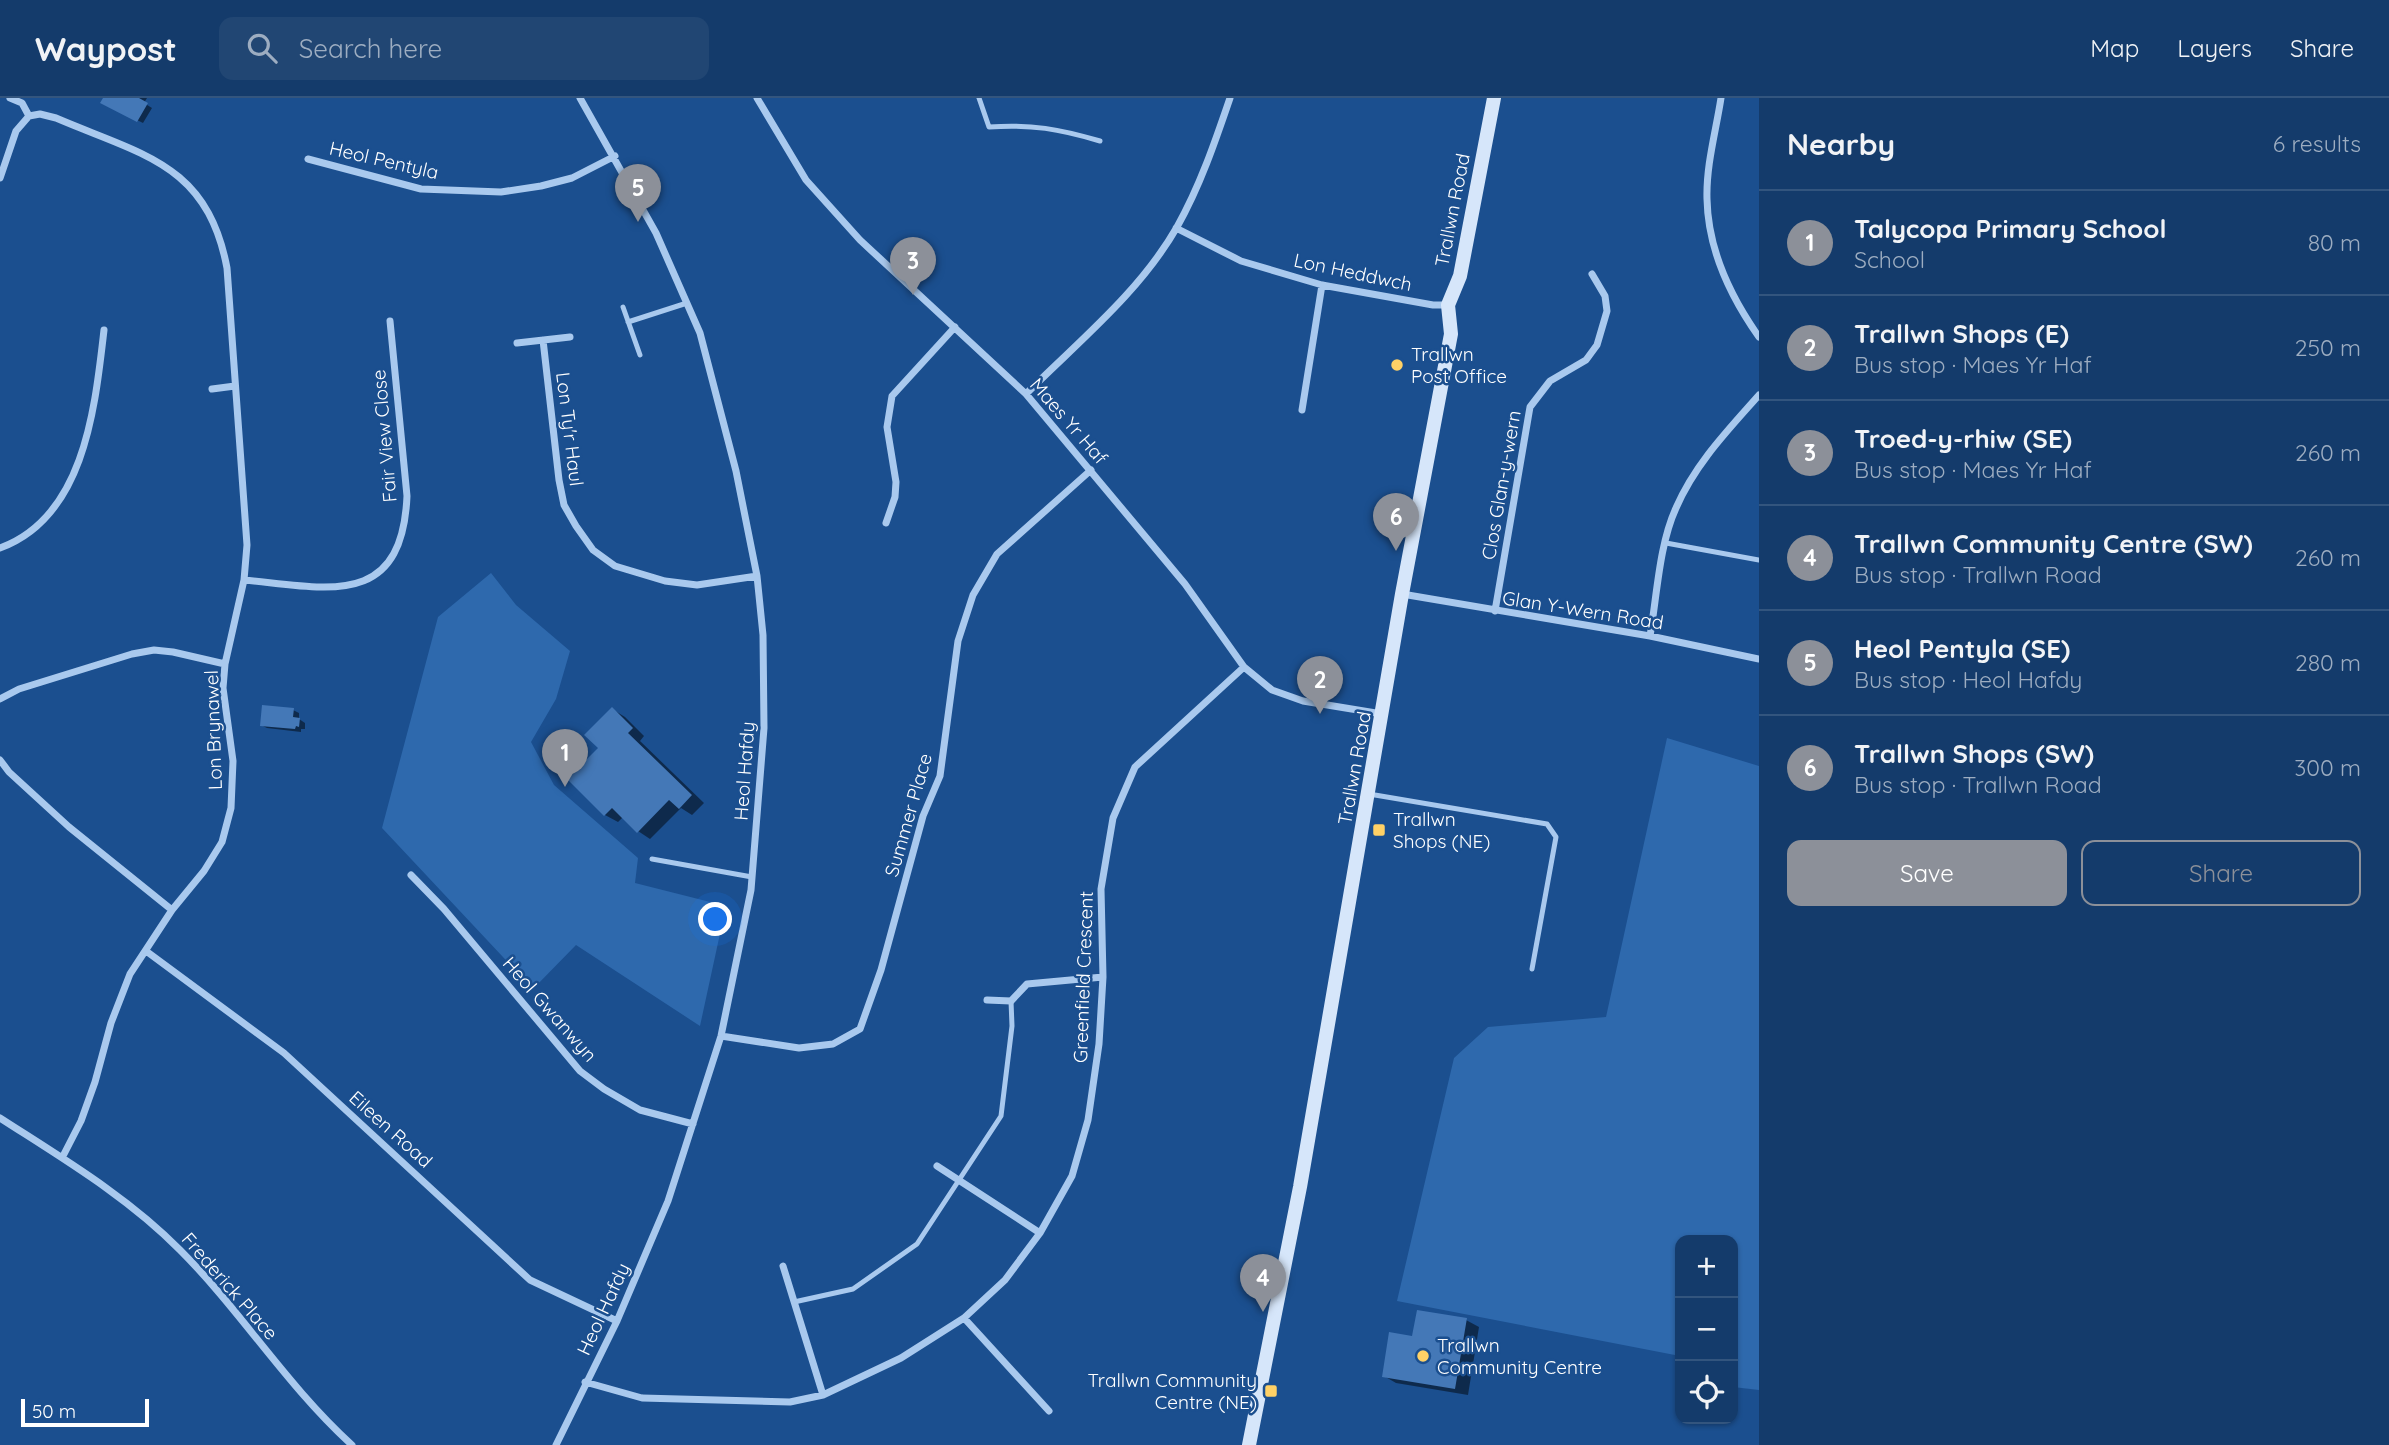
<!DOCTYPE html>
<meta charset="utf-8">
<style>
:root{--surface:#143b6b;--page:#214673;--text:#f1f3f6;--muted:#9dadc1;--line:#33557e;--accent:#8c9099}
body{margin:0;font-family:Quicksand,sans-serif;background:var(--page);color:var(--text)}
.controls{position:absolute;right:21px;bottom:21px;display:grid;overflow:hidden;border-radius:14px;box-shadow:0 2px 5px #0004}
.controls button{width:63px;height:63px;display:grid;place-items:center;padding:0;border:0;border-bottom:2px solid var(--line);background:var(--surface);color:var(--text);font:35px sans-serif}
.scale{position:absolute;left:21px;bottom:18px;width:128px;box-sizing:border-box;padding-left:7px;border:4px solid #fff;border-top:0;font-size:19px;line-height:24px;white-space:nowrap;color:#fff;-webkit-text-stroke:5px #1b4f8f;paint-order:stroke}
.you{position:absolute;left:716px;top:822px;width:24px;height:24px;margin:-18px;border:5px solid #fff;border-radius:50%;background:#1a73e8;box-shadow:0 0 0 10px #1a73e833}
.badge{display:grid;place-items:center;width:46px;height:46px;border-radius:50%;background:var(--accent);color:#fff;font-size:23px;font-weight:700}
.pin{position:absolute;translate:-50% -58px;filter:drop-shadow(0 2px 4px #0008)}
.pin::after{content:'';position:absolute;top:37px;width:24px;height:21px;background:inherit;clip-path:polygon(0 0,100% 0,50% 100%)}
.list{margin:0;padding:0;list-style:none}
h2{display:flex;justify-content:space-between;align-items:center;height:91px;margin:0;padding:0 28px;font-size:30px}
h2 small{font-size:23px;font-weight:400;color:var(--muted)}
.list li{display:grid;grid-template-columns:46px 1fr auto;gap:21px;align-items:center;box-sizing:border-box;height:105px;padding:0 28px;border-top:2px solid var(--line)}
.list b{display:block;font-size:26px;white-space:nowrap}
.list p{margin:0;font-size:23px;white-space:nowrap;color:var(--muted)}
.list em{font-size:23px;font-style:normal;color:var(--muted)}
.actions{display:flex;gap:14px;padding:21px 28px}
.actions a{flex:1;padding:16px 0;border:2px solid var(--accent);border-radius:14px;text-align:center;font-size:24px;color:var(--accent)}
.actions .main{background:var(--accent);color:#fff}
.icon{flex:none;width:38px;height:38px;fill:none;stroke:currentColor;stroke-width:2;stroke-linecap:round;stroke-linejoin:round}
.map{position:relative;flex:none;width:1759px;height:1347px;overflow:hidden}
header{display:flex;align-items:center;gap:42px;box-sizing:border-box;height:98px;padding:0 35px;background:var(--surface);border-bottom:2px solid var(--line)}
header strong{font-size:33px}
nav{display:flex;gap:38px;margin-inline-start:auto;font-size:24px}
.search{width:490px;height:63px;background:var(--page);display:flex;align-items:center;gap:18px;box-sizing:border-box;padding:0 24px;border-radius:14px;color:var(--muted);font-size:26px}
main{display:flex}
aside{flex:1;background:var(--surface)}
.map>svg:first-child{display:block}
.green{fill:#2e69ad}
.shadow{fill:#0007}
.building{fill:#4478b7}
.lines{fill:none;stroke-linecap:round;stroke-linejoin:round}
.lane{stroke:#a9c9ee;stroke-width:5}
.street{stroke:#a9c9ee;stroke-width:7}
.secondary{stroke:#d6e6fa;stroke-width:14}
.poi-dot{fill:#ffd166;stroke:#1b4f8f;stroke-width:2.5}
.labels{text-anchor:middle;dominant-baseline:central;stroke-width:5;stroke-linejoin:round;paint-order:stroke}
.street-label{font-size:19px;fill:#fff;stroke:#1b4f8f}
.poi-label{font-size:19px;fill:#fff;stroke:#1b4f8f;text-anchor:start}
</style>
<header>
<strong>Waypost</strong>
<div class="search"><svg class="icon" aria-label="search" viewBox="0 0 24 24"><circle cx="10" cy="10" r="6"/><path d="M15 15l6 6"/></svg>Search here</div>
<nav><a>Map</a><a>Layers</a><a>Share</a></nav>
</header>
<main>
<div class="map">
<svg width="1759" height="1347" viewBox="0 0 1759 1347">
<rect width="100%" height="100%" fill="#1b4f8f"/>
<path class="green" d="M491,475L516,507L570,553L556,601L531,644L554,687L638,760L635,785L726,808L700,928L576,847L533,891L382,730L438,519Z
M1667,640L1759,668V1292L1733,1289V1142H1680V1258L1397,1203L1454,960L1488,929L1606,919Z"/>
<path class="shadow" d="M105,0H147L144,5L152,10L143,25L103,5Z
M612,611L625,619L644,638L640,643L704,705L692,717L681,710L650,741L638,733L623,719L618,724L605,717L600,650Z
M293,612L299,615V621L305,625V631H301V634L267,630L261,627Z
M1466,1222L1479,1229L1468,1297L1396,1285L1384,1278L1414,1240Z"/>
<path class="building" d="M103,0H139L148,5L137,24L100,5Z
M262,607L294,610L293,619L300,620L299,629L296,628L295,631L260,628Z
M612,609L633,630L628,635L692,697L679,711L669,702L637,735L612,710L604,718L567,681L598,650L584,637Z
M1417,1212L1467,1220L1455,1291L1382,1279L1389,1234L1412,1238Z"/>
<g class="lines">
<path class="lane" d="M979,0L989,29C1032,26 1059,31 1100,43
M623,209L640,257
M628,224L687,205
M1666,445L1759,462
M1369,696L1547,726L1556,739L1532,871
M652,761L752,779
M794,1204L853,1191L917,1146L1001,1018L1012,928L1011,903"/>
<path class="street" d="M10,0L22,5L29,18
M757,0L806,82L860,142L1026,296L1185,486L1244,569L1272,592L1303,603L1382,616
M1721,0C1716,33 1706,67 1707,101C1708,152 1730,198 1759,239
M29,18L40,16L56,20C142,57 207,65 227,170L247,447L244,482L225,566L223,590L233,663L231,710L222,744L204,773L172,812L130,876L111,925L95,984L81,1023L62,1060
M308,61L421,91L501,94L541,88L572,80L615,58
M0,80L16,33L29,18
M1176,130L1241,163L1322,187L1433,207H1448
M543,242L559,382L564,407L576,428L593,452L615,468L665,483L697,487L757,478
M517,245L570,239
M212,291L235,288
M1026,296C1078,244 1140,194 1177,129C1200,88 1215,44 1230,0
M1302,312L1322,187
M886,425L895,399L896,384L887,329L892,298L955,229
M0,450C85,419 95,309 104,232
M244,482C327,490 402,512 407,398L390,223
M1402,496L1650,538L1759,561
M1495,513L1530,309L1550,283L1586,262L1597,247L1607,213L1605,198L1592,176
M1650,538C1657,498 1659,447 1676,410C1695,366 1728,332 1759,297
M0,601L19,591L132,556L154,552L173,554L225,566
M0,662L9,674L69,729L172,812
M411,777L444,811L580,973L604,991L640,1012L693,1026
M146,853L284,955L530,1182L617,1223
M987,902L1011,903L1027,886L1103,879
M721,938L799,950L833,946L860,931L881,872L923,718L940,678L958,543L973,497L997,456L1091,372
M0,1020C62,1060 128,1099 180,1152C241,1213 287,1288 352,1347
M937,1068L1040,1135
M783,1168L823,1297
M964,1220L1049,1313
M585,1284L642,1300L790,1304L823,1297L901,1260L964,1220L1005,1182L1040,1135L1072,1078L1088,1022L1099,946L1103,879L1101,791L1113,720L1135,669L1244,569
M556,1347L617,1223L668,1103L721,938L751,792L764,630L763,537L757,478L736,373L700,235L656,135L580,0"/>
<path class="secondary" d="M1249,1347L1300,1089L1402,496L1451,236L1448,207L1460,178L1494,0"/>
</g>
<g class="poi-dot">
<circle cx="1397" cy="267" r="7"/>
<rect x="1372" y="725" width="14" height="14" rx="3.5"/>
<circle cx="1423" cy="1258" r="7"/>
<rect x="1264" y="1286" width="14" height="14" rx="3.5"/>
</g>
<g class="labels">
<g class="street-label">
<text transform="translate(384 62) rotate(13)">Heol Pentyla</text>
<text transform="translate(1452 112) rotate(-79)">Trallwn Road</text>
<text transform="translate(1353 174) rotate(12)">Lon Heddwch</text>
<text transform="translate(1069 323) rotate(49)">Maes Yr Haf</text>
<text transform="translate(570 331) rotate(83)">Lon Ty'r Haul</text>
<text transform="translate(384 338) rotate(-95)">Fair View Close</text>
<text transform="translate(1501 387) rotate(-80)">Clos Glan-y-wern</text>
<text transform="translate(1583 512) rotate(9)">Glan Y-Wern Road</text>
<text transform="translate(213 632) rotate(-92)">Lon Brynawel</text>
<text transform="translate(1354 670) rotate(-80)">Trallwn Road</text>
<text transform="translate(744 673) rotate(-86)">Heol Hafdy</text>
<text transform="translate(908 717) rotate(-74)">Summer Place</text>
<text transform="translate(1083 879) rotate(-88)">Greenfield Crescent</text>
<text transform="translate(550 911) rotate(49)">Heol Gwanwyn</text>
<text transform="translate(391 1031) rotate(42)">Eileen Road</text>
<text transform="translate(230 1188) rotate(49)">Frederick Place</text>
<text transform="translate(603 1211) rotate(-65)">Heol Hafdy</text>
</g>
<g class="poi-label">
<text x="1411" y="256">Trallwn<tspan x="1411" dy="22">Post Office</tspan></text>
<text x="1393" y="721">Trallwn<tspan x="1393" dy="22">Shops (NE)</tspan></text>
<text x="1437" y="1247">Trallwn<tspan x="1437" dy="22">Community Centre</tspan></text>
<text x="1257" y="1282" text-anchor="end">Trallwn Community<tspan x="1257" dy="22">Centre (NE)</tspan></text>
</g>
</g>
</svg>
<div class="controls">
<button>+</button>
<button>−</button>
<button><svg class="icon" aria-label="locate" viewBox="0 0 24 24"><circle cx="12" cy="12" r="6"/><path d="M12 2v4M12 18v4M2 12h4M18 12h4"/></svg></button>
</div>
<div class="scale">50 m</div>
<div class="you"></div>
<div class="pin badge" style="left:565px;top:689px">1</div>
<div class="pin badge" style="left:1320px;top:616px">2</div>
<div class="pin badge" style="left:913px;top:197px">3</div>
<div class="pin badge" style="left:1263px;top:1214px">4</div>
<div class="pin badge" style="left:638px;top:124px">5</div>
<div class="pin badge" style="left:1396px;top:453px">6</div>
</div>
<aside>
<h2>Nearby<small>6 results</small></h2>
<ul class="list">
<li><span class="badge">1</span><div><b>Talycopa Primary School</b><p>School</p></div><em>80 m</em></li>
<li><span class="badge">2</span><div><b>Trallwn Shops (E)</b><p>Bus stop · Maes Yr Haf</p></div><em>250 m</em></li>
<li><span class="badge">3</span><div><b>Troed-y-rhiw (SE)</b><p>Bus stop · Maes Yr Haf</p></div><em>260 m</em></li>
<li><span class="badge">4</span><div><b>Trallwn Community Centre (SW)</b><p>Bus stop · Trallwn Road</p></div><em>260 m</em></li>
<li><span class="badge">5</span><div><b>Heol Pentyla (SE)</b><p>Bus stop · Heol Hafdy</p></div><em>280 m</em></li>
<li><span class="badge">6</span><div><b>Trallwn Shops (SW)</b><p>Bus stop · Trallwn Road</p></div><em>300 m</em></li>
</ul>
<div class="actions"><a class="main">Save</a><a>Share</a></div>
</aside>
</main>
